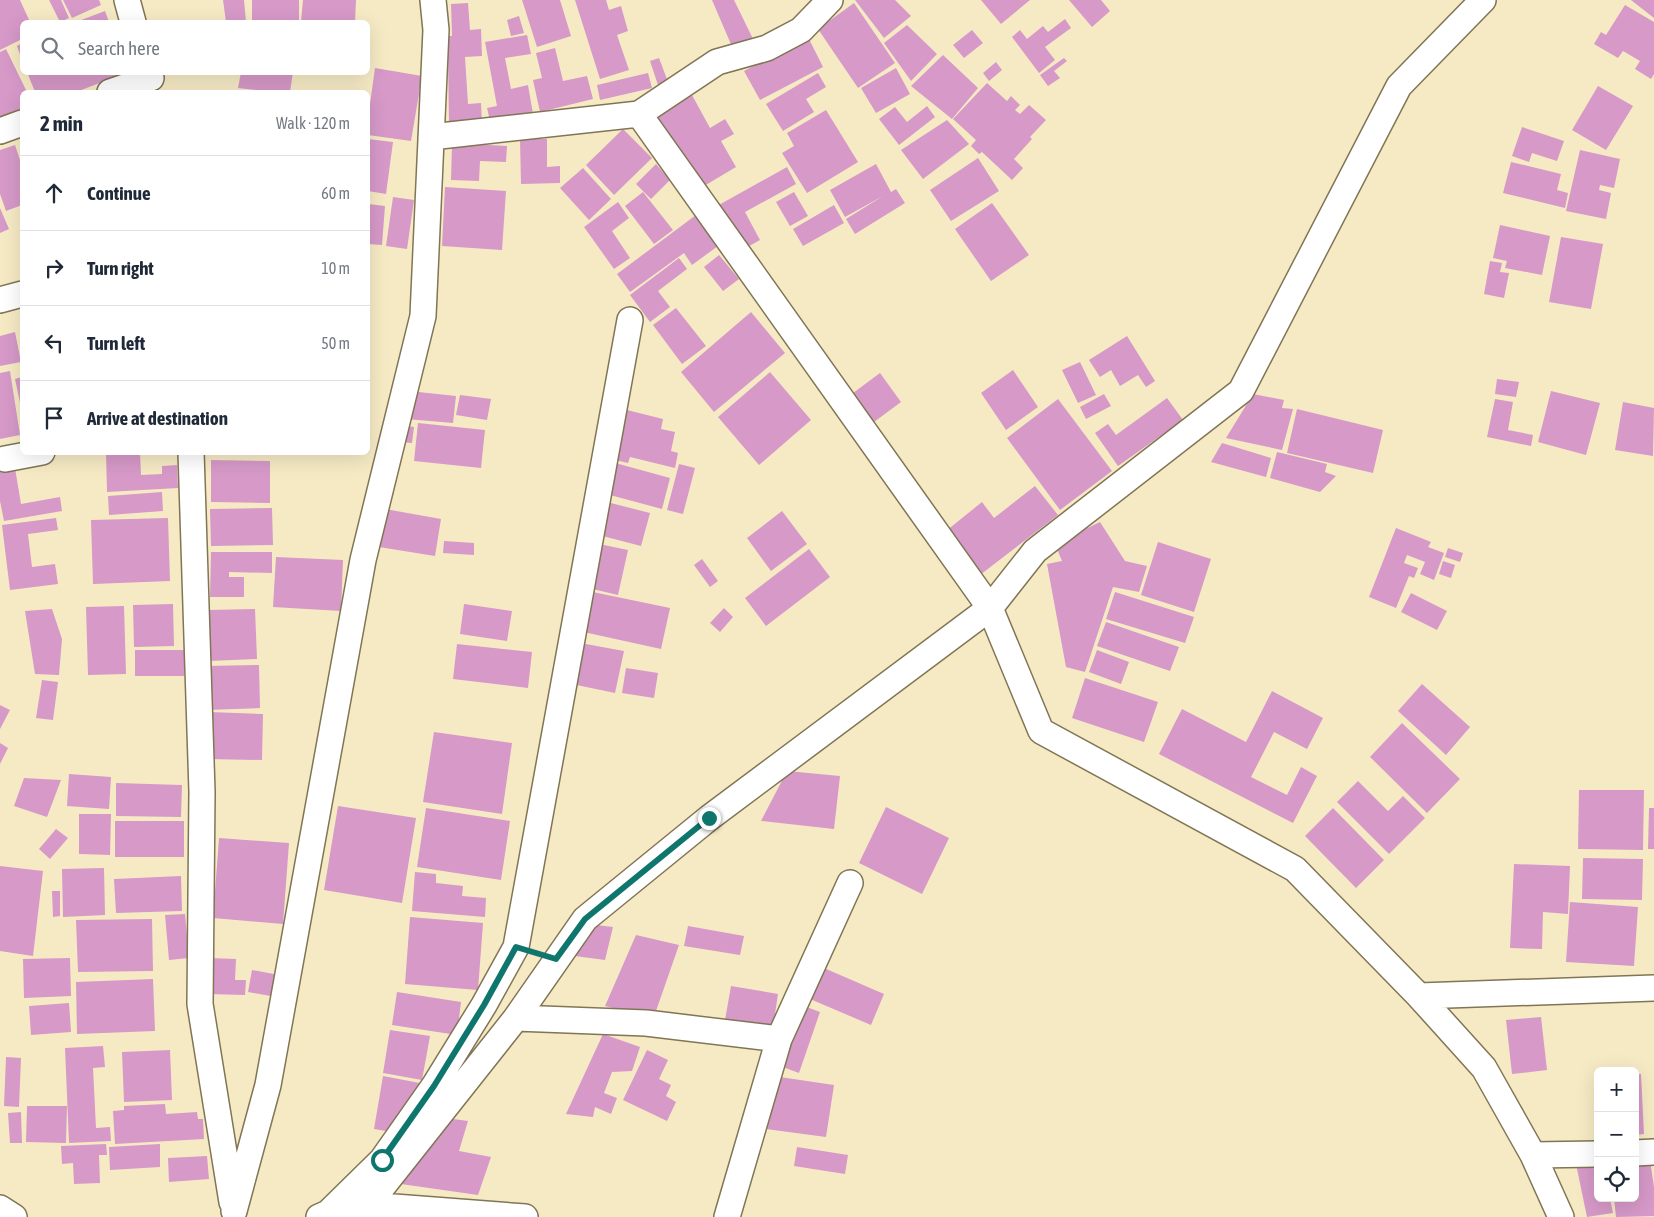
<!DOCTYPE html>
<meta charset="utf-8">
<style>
:root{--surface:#fff;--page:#f6f6f7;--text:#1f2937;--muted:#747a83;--line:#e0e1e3}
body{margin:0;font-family:"Asap Condensed",sans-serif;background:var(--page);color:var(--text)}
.controls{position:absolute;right:15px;bottom:15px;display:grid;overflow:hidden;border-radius:8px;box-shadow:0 5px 20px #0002}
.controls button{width:45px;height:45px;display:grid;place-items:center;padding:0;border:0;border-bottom:1px solid var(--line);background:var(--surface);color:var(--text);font:25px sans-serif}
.stop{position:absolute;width:15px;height:15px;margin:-11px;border:4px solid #0f766e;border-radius:50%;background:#fff}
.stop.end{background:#0f766e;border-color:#fff;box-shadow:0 1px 5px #0008}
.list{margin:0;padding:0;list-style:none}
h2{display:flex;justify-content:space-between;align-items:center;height:65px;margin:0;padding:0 20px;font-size:21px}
h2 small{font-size:16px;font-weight:400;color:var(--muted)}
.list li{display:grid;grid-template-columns:32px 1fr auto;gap:15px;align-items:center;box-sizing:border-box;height:75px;padding:0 20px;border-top:1px solid var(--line)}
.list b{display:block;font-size:19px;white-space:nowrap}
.list em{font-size:16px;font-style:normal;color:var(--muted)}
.icon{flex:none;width:28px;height:28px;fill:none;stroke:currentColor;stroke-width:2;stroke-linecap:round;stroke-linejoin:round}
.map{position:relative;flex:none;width:1654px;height:1217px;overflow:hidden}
.search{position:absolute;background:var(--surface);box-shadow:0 5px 20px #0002;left:20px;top:20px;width:350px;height:55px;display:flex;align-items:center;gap:12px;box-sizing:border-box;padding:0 18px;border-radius:8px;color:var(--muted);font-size:19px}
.panel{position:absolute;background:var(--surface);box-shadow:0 5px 20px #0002;left:20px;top:90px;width:350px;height:365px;border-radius:8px}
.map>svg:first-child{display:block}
.building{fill:#d699c8}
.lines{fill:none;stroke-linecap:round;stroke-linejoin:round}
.minor-casing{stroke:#807554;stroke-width:28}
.minor{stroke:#fff;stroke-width:25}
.route{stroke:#0f766e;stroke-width:6}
</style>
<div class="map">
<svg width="1654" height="1217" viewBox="0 0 1654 1217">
<rect width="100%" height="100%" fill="#f6eac5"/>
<path class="building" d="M0,0H20L30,22H22V39L0,50Z
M49,0H61L69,18L60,22Z
M63,0H99L101,5L72,18Z
M223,0H244L246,22H226Z
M252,0H299V22H252Z
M303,0H356L355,22H301Z
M522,0H560L571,36L537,47Z
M575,0H606L609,10L621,6L628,31L617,35L629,70L600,79Z
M712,0H734L754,41L733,49Z
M855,0H895L911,16L884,38Z
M981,0H1030L1001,24Z
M1069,0H1101L1110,11L1092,27Z
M1631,0H1654V18Z
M468,3L470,30L481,29L482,56L465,57L468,104L481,103L482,124L449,126L448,53H446L445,36H452L451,4Z
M854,3L895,63L858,88L818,29Z
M1625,5L1654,22V74L1651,79L1635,69L1640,61L1623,51L1618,58L1594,44L1601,32L1606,35Z
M105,11L109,22H76Z
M519,16L524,33L511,36L507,20Z
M1065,19L1071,28L1045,47L1055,60L1039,73L1012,37L1020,30L1027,39L1043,26L1048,32Z
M907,25L937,54L911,81L884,43Z
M972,30L983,43L964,58L953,45Z
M527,35L531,54L505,58L511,89L528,85L533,114L490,121L487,108L497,106L485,42Z
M808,37L823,67L760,100L744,71Z
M22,43V60L17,46Z
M555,48L563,81L587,76L593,99L540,112L533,80L542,78L536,53Z
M6,49L27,92H22V112L0,123V52Z
M943,55L978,88L952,119L911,86Z
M659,58L668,82L658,85L650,61Z
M1064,58L1067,61L1054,71L1060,78L1048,86L1040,75Z
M996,62L1002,70L989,81L983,73Z
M375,68L422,76L411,141L368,135V118Z
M896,68L910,94L876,113L861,88Z
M27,72L126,73L76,92H35Z
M241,72H293L290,92H274L238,88Z
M648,73L652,88L600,100L597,85Z
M818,73L826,87L806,99L814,112L783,131L766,104Z
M987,83L1007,101L1011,96L1020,105L1015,110L1020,114L1029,105L1046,120L1030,137L1032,139L1014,159L1023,168L1012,180L982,152L979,154L971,146L976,140L953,119Z
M1598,86L1633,106L1606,150L1572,130Z
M692,95L710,128L725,119L734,134L721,141L736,167L699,189L653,120Z
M927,106L935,117L899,145L879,119L895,107L907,122Z
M826,110L858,162L807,193L782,153L794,146L787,133Z
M947,120L969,144L923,179L901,150Z
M1522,127L1564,141L1557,161L1532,153L1529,162L1512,156Z
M623,129L652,158L614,195L586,165Z
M368,139L393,142L386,194L368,191Z
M520,139H547V167L560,166V183L521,184Z
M452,143L507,146L506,162L480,161L479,181L451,180Z
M15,145L22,166V205L6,211L0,194V150Z
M1580,150L1620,159L1614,188L1600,185L1599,190L1611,193L1606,219L1566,211Z
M978,158L999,191L951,221L930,190Z
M1511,162L1561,174L1557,190L1568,193L1565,208L1503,193Z
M656,164L670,180L651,199L636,184Z
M876,164L891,192L896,189L905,203L855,234L846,219L883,196L845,217L830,190Z
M787,167L796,184L745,212L760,240L742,250L717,206Z
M583,168L611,199L589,220L560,188Z
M445,187L506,191L502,250L442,246Z
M643,192L673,230L654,244L625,206Z
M794,192L808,216L790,226L776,202Z
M393,197L414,200L407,249L386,246Z
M618,202L629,218L612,231L630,258L614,269L584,227Z
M992,203L1029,255L991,281L955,229Z
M368,204L385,206L382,245L368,244Z
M834,205L844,223L803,246L793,229Z
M0,208L9,229L0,233Z
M696,215L718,246L692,265L684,253L630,292L617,274Z
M1500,225L1550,236L1542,275L1505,268L1507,261L1493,258Z
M1561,237L1603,244L1591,309L1549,302Z
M719,255L739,279L723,291L704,267Z
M679,258L687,269L658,291L670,307L650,322L630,295Z
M1490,261L1502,263L1500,272L1509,273L1504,298L1484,294Z
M676,308L706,346L682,364L653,325Z
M751,312L785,353L714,412L681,372Z
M15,332L21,362L0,366V336Z
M1127,336L1155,381L1146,387L1138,375L1120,386L1111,370L1100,377L1089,360Z
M1080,362L1096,395L1078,403L1062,370Z
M1013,370L1038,407L1006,430L981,393Z
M10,371L20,435L0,439V373Z
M770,372L811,420L759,465L718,417Z
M880,373L901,402L870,425L849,396Z
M22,377V412L15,379Z
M1497,379L1519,382L1516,397L1495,394Z
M409,391L456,396L453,423L406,419Z
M1551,391L1600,403L1586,455L1538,442Z
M1104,394L1111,406L1086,419L1080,407Z
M1253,394L1284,400L1282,408L1293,409L1282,450L1226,438Z
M460,395L491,399L487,420L456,415Z
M1167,398L1183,420L1118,466L1095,433L1108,424L1116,435Z
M1058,399L1112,471L1060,510L1007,438Z
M1495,399L1513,402L1508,430L1533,435L1531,446L1487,437Z
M1623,402L1654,408L1653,456L1615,450Z
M619,408L663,419L661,429L675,432L671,451L678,453L675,468L630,457L628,463L607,458Z
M1297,409L1383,430L1373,473L1287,453Z
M418,423L485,430L481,468L414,461Z
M401,425L414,427L412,443L399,442Z
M1222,443L1271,458L1266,477L1211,462Z
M106,452H140L141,475L162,474V466L177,465L178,488L107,492Z
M210,452H262V454L210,455Z
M1277,452L1327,464L1325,472L1336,476L1320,492L1270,478Z
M211,460L270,461V503L211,502Z
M608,461L670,478L662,509L599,492Z
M14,462L21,504L60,497L62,511L4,521L0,501V464Z
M679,464L695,468L683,514L667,510Z
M1035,486L1058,515L980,575L946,531L982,502L994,518Z
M162,492L163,511L109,515L108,496Z
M603,501L650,513L641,546L595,534Z
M272,508L273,545L211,546L210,509Z
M385,509L441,519L435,556L379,547Z
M782,511L807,544L771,571L747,538Z
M56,518L58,530L28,534L32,567L55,564L58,584L10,590L2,525Z
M168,518L170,581L93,584L91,520Z
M1100,522L1125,561L1147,566L1139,592L1113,587L1085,672L1066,667L1047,564L1062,561L1055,544Z
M1396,528L1431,542L1428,547L1444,553L1434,580L1420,574L1425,562L1407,555L1404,563L1418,568L1414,578L1409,576L1396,608L1369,597Z
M444,541L474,543V555L443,553Z
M1158,542L1211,559L1194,612L1141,595Z
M594,543L628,550L618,595L584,587Z
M1448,548L1463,553L1460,562L1445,557Z
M809,549L830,577L766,626L745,598Z
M211,552H272V573L229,572V577H244V597H210Z
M276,557L343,560L341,611L273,607Z
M702,559L718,581L710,587L694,565Z
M1443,561L1455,565L1451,578L1439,574Z
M588,591L670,608L661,649L579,631Z
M1115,592L1194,617L1185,643L1106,619Z
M1411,593L1447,611L1437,630L1401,612Z
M173,604L174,646L134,647L133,605Z
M464,604L512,611L507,641L460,634Z
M124,606L126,674L88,675L86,607Z
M724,608L733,617L720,632L710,623Z
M52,609L62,639L59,675L35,674L25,611Z
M255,609L257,659L209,661L208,610Z
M1106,622L1179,647L1170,671L1097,646Z
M575,642L624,651L615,693L567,683Z
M457,644L532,652L528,688L453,679Z
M135,650H184V676H135Z
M1097,650L1129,662L1121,684L1089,672Z
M259,665L260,708L207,710L206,666Z
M626,668L658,673L654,698L622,693Z
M1085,678L1158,702L1144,742L1072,718Z
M42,680L58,682L53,720L36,718Z
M1422,684L1470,727L1446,755L1398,711Z
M1272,691L1323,718L1307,749L1274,732L1251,777L1287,795L1301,767L1317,776L1293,823L1159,754L1182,709L1246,742Z
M0,705L10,710L0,729Z
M209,712L263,714L262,760L207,759Z
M1402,723L1460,779L1427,813L1370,757Z
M434,732L512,743L502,814L423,802Z
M0,743L8,748L0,764Z
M787,771L840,776L834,829L761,821Z
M69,774L111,777L109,809L67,806Z
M24,778L61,780L47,817L14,806Z
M1358,781L1388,811L1403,796L1425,818L1389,854L1337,802Z
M116,783L182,785L181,817L116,816Z
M1579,790H1644L1643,850L1578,849Z
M338,806L416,818L402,903L324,890Z
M886,807L949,838L922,894L859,863Z
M426,808L510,821L501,880L417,867Z
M1333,808L1384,860L1356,888L1305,836Z
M1649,808H1654V849H1648Z
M79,814H111L110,855L79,854Z
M115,821H184V857H115Z
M56,829L68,838L50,859L39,849Z
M219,838L289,843L283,924L213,918Z
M1583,858L1643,859L1642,900L1582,899Z
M1514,864L1570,866L1568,914L1543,912L1542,949L1510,948Z
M0,866L43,871L33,956L0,951Z
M104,868L105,915L63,917L62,869Z
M415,872L436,874V883L463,886L462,896L486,898L485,917L412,911Z
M181,876L182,911L116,913L114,879Z
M52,891H60V916L53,917Z
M1570,902L1638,907L1634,966L1566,962Z
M185,914L189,958L169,960L165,915Z
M410,917L483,923L478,990L405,984Z
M152,919L153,971L78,972L76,920Z
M596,925L613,927L605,960L575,956Z
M688,926L744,936L740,955L684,946Z
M636,935L679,945L656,1011L645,1009L642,1015L605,1006Z
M70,958L71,996L24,998L23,959Z
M209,958L236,959L235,980H246L245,995L208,994Z
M817,965L884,994L871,1025L803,996Z
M252,970L279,975L276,997L248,992Z
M153,979L155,1031L77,1034L76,982Z
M731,986L778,994L773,1027L725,1020Z
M397,992L461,1002L457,1035L392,1025Z
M69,1003L71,1032L31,1035L29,1006Z
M801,1005L820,1012L799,1073L780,1066Z
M1541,1017L1547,1070L1512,1074L1506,1020Z
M390,1030L430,1036L422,1080L383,1073Z
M603,1034L640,1047L632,1071L612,1072L604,1093L617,1098L611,1114L595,1107L593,1117L566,1114Z
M103,1046L105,1067L93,1068L96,1128L110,1127L111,1141L69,1143L65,1048Z
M170,1050L172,1100L124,1102L122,1052Z
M647,1050L668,1060L659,1079L671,1085L666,1096L676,1102L667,1121L623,1100Z
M6,1057L21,1058L19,1107L4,1106Z
M1635,1074H1641L1644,1134L1635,1135Z
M383,1076L425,1084L392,1132L374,1129Z
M773,1076L834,1085L826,1137L766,1129Z
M165,1104L166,1114L197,1112L198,1119H203L204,1139L115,1144L113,1111L124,1110V1106Z
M27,1106H67L66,1143L26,1142Z
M21,1112L22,1143H10L8,1113Z
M446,1118L468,1121L459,1151L491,1157L478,1195L401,1184Z
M106,1144L107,1155H99L100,1183L74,1184L73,1163L62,1164L61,1146Z
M160,1144V1167L110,1170L109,1147Z
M797,1147L848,1155L845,1174L794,1166Z
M1649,1153L1654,1187V1216L1616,1217L1614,1198H1635V1155Z
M207,1156L209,1179L169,1182L168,1158Z
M1598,1159V1198H1610L1613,1213L1587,1217L1576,1164Z"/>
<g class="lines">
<g class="minor-casing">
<path id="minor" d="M127,0L133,22
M110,92L151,78
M639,114L990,608L1041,731L1295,869L1419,996L1484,1068L1533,1155L1561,1217
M0,131L22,123
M431,137L639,114L717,62L767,48L801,30L830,0
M0,300L22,294
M191,452L202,792L200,1004L232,1202
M5,459L42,452
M1419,996L1654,988
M516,1018L646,1023L779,1039
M1635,1153L1654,1152
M1533,1155L1598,1154
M368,1205L525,1217
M0,1208L14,1217
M234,1211L268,1085L363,560L423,316L436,30L433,0
M319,1217L328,1213L382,1160L434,1086L484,1005L516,947L630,320
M350,1217L368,1205L516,1018L585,919L709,818L990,608L1035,551L1241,391L1399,86L1483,0
M727,1217L779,1039L850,883"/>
</g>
<use href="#minor" class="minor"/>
</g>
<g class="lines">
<path class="route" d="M382,1160L434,1086L484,1005L516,947L556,959L585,919L709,818"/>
</g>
</svg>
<div class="controls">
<button>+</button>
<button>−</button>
<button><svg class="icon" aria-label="locate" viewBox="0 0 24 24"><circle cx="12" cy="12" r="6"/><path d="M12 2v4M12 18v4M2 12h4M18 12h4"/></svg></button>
</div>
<div class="stop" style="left:382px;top:1160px"></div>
<div class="stop end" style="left:709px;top:818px"></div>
<div class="search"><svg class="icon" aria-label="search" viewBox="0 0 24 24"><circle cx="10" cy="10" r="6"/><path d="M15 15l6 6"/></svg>Search here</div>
<section class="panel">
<h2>2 min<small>Walk · 120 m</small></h2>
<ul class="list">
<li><svg class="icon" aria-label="ahead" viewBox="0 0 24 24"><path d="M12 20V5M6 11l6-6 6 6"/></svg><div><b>Continue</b></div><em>60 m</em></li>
<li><svg class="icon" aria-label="right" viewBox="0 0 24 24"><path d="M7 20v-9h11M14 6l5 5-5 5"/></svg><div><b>Turn right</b></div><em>10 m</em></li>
<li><svg class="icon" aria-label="left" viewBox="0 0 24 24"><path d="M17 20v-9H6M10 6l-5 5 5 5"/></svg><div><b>Turn left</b></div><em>50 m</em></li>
<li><svg class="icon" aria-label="arrive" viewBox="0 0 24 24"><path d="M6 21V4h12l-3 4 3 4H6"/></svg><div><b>Arrive at destination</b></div></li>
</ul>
</section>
</div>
